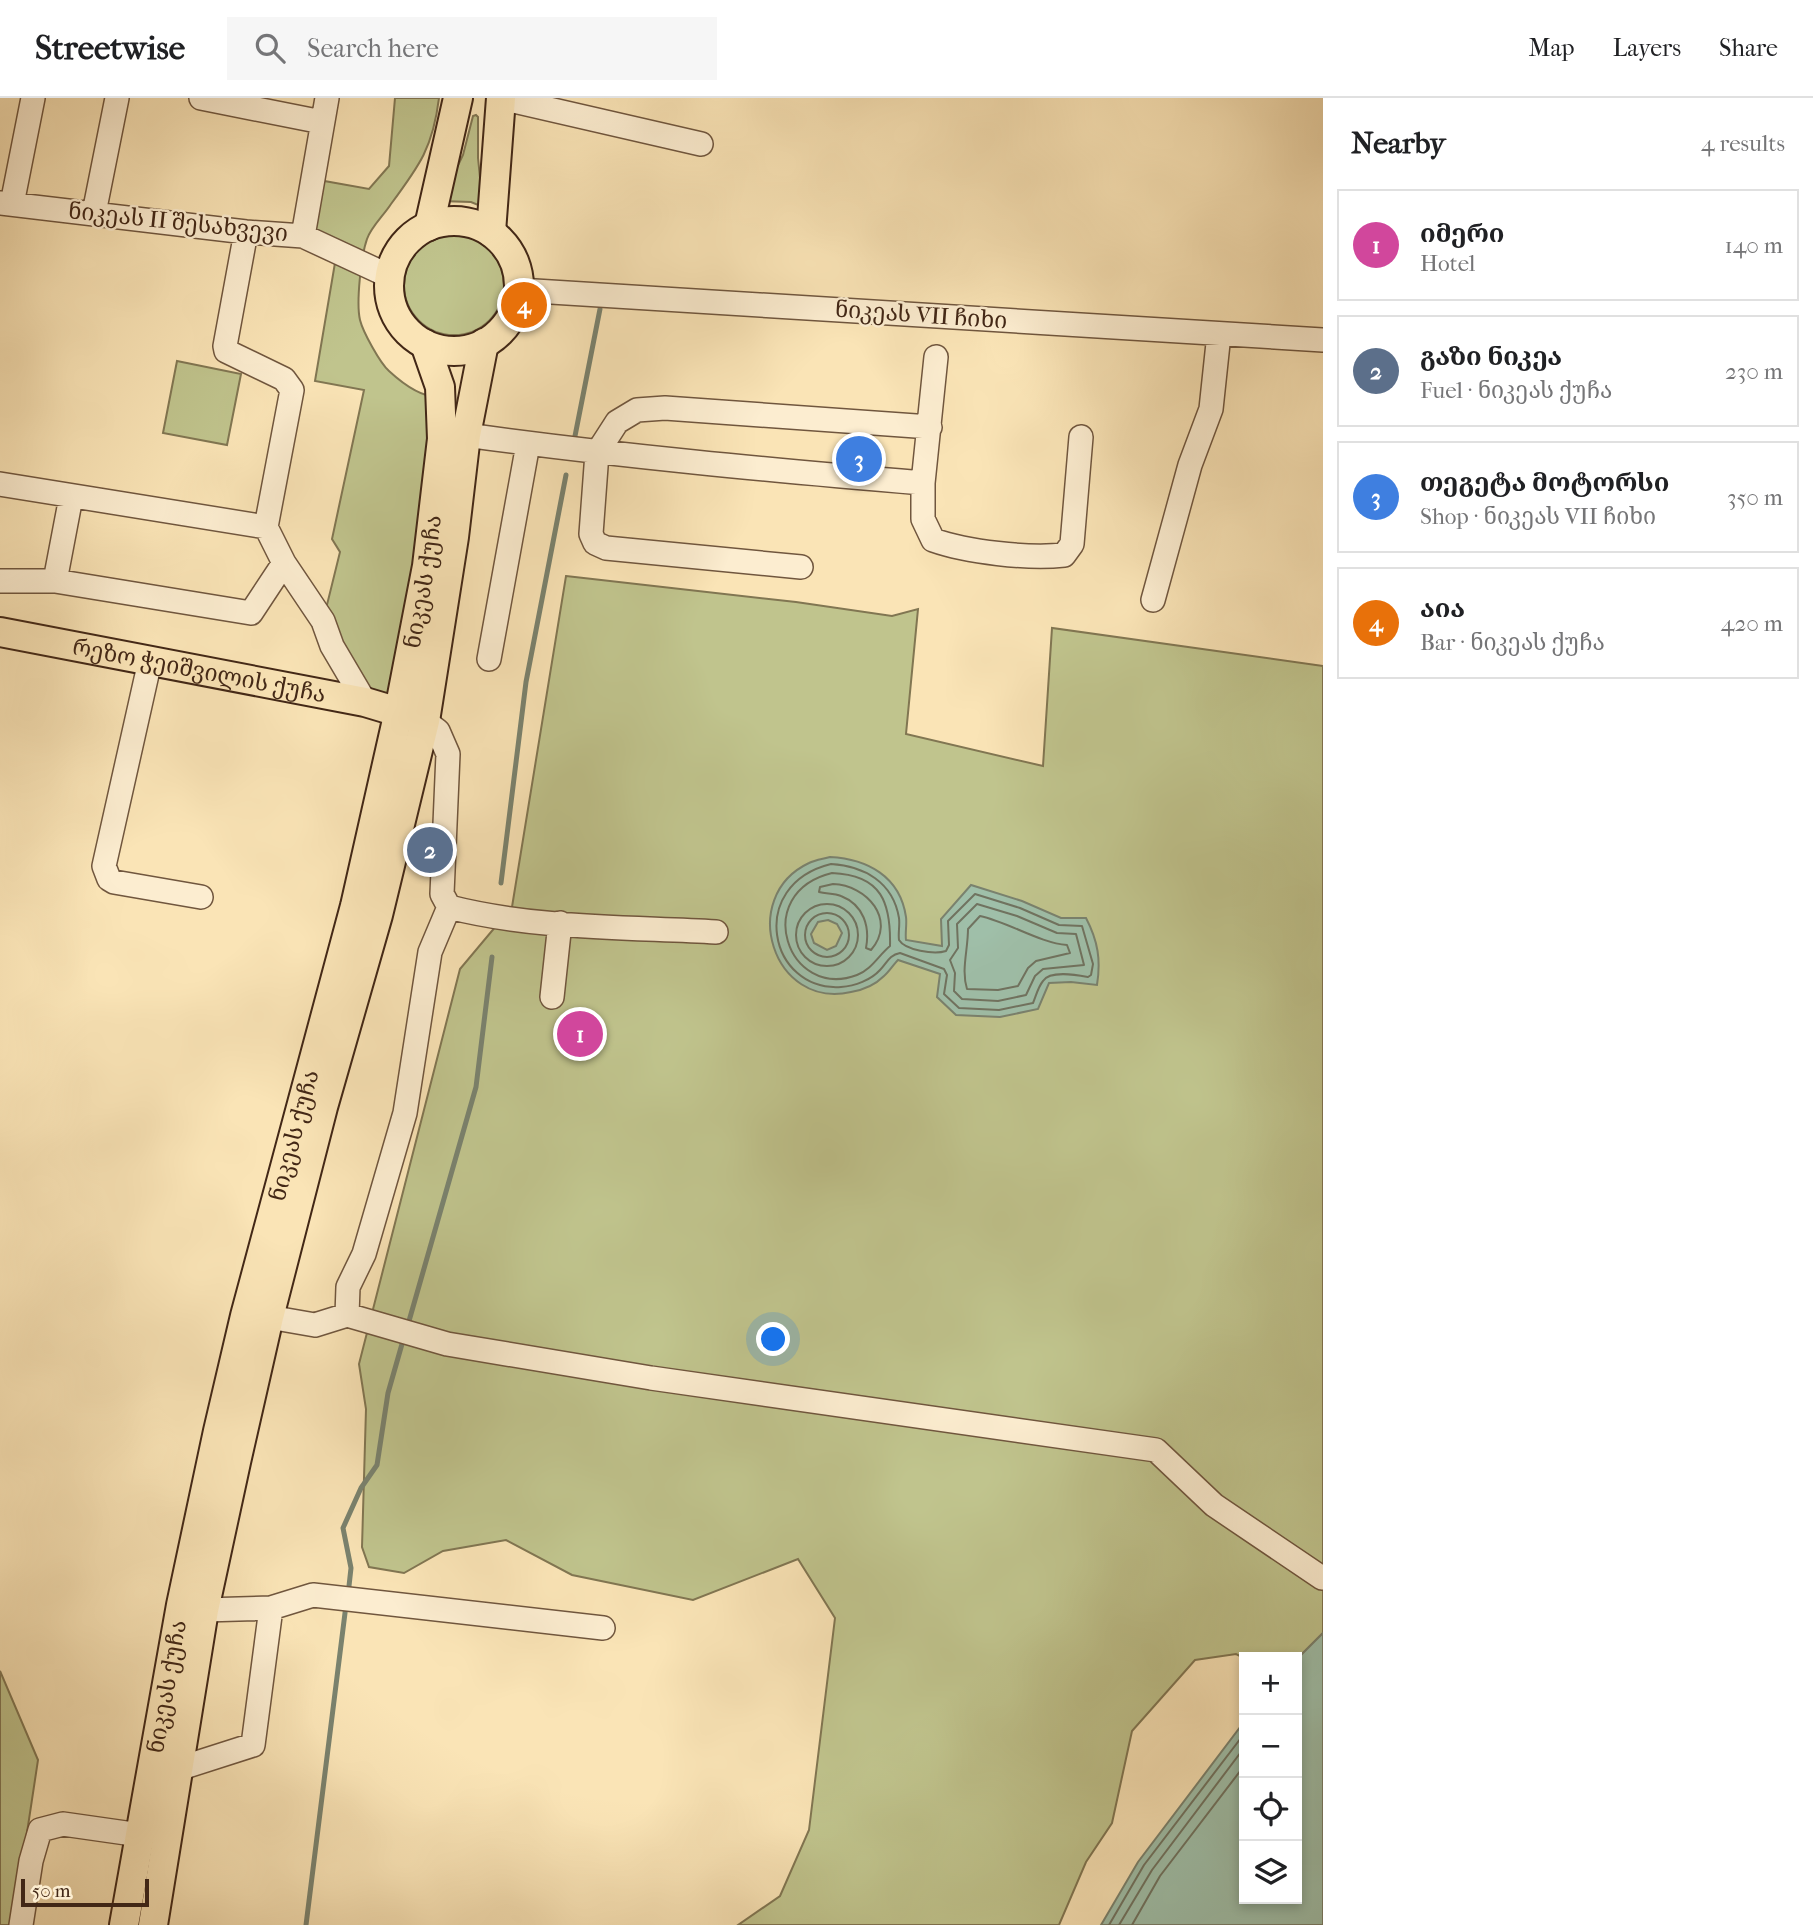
<!DOCTYPE html>
<meta charset="utf-8">
<style>
:root{--surface:#fff;--page:#f6f6f6;--text:#202124;--muted:#757577;--line:#e0e0e0;--accent:#2563eb}
body{margin:0;font-family:"IM FELL French Canon","Noto Serif Georgian",serif;background:var(--page);color:var(--text)}
.controls{position:absolute;right:21px;bottom:21px;display:grid;overflow:hidden;border-radius:0px;box-shadow:0 4px 10px #0003}
.controls button{width:63px;height:63px;display:grid;place-items:center;padding:0;border:0;border-bottom:2px solid var(--line);background:var(--surface);color:var(--text);font:35px sans-serif}
.scale{position:absolute;left:21px;bottom:18px;width:128px;box-sizing:border-box;padding-left:7px;border:4px solid #422716;border-top:0;font-size:19px;line-height:24px;white-space:nowrap;color:#422716;-webkit-text-stroke:5px #fcedd0;paint-order:stroke}
.you{position:absolute;left:774px;top:1242px;width:24px;height:24px;margin:-18px;border:5px solid #fff;border-radius:50%;background:#1a73e8;box-shadow:0 0 0 10px #1a73e833}
.badge{display:grid;place-items:center;width:46px;height:46px;border-radius:50%;background:var(--accent);color:#fff;font-size:23px;font-weight:700}
.pin{position:absolute;translate:-50% -50%;border:4px solid #fff;box-shadow:0 2px 7px #0006}
.list{margin:0;padding:0;list-style:none}
h2{display:flex;justify-content:space-between;align-items:center;height:91px;margin:0;padding:0 28px;font-size:30px}
h2 small{font-size:23px;font-weight:400;color:var(--muted)}
.list li{display:grid;grid-template-columns:46px 1fr auto;gap:21px;align-items:center;box-sizing:border-box;height:112px;margin:0 14px 14px;padding:0 14px;border:2px solid var(--line);border-radius:0px}
.list b{display:block;font-size:26px;white-space:nowrap}
.list p{margin:0;font-size:23px;white-space:nowrap;color:var(--muted)}
.list em{font-size:23px;font-style:normal;color:var(--muted)}
.icon{flex:none;width:38px;height:38px;fill:none;stroke:currentColor;stroke-width:2;stroke-linecap:round;stroke-linejoin:round}
.map{position:relative;flex:none;width:1323px;height:1827px;overflow:hidden}
header{display:flex;align-items:center;gap:42px;box-sizing:border-box;height:98px;padding:0 35px;background:var(--surface);border-bottom:2px solid var(--line)}
header strong{font-size:33px}
nav{display:flex;gap:38px;margin-inline-start:auto;font-size:24px}
.search{width:490px;height:63px;background:var(--page);display:flex;align-items:center;gap:18px;box-sizing:border-box;padding:0 24px;border-radius:0px;color:var(--muted);font-size:26px}
main{display:flex}
aside{flex:1;background:var(--surface)}
.map>svg:first-child{display:block}
.green{fill:#c0c48d;stroke:#817652;stroke-width:2}
.water{fill:#9fbfa9;stroke:#7a826e;stroke-width:2;fill-rule:evenodd}
.lines{fill:none;stroke-linecap:round;stroke-linejoin:round}
.shore{stroke:#707360;stroke-width:2}
.stream{stroke:#7a826e;stroke-width:5}
.minor-casing{stroke:#70563e;stroke-width:26}
.major-casing{stroke:#422716;stroke-width:32}
.minor{stroke:#fcedd0;stroke-width:23}
.major{stroke:#fae4b6;stroke-width:28}
.labels{text-anchor:middle;dominant-baseline:central;stroke-width:5;stroke-linejoin:round;paint-order:stroke}
.street-label{font-size:23px;fill:#422716;stroke:#fcedd0}
</style>
<header>
<strong>Streetwise</strong>
<div class="search"><svg class="icon" aria-label="search" viewBox="0 0 24 24"><circle cx="10" cy="10" r="6"/><path d="M15 15l6 6"/></svg>Search here</div>
<nav><a>Map</a><a>Layers</a><a>Share</a></nav>
</header>
<main>
<div class="map">
<svg width="1323" height="1827" viewBox="0 0 1323 1827">
<rect width="100%" height="100%" fill="#fae4b6"/>
<filter id="stains"><feTurbulence type="fractalNoise" baseFrequency=".00286" numOctaves="4"/><feColorMatrix values="0 0 0 0 .2 0 0 0 0 .09 0 0 0 0 .02 0 0 0 .5 -.17"/></filter>
<radialGradient id="worn" r=".72"><stop offset=".6" stop-color="#630" stop-opacity="0"/><stop offset="1" stop-color="#630" stop-opacity=".3"/></radialGradient>
<path class="green" d="M395,0H439C433,49 420,67 391,106C384,117 371,129 367,141C361,158 356,205 360,222C363,234 380,265 389,273C402,285 422,300 440,299L399,613L365,604L323,523L340,454L332,441L364,292L315,283L337,153L303,138L313,81L369,91L389,68Z
M476,17L478,19V60L483,109L471,104L441,103L463,57L473,18Z
M404 187a50 50 0 1 1 100 0a50 50 0 1 1-100 0Z
M177,263L241,276L227,347L163,335Z
M566,478L796,504L892,518L918,511L906,636L1043,668L1052,530L1323,568V1535L1297,1561L1244,1560L1236,1556L1195,1562L1132,1633L1112,1725L1086,1764L1059,1827H738L780,1798L809,1732L835,1520L798,1461L693,1502L572,1477L506,1442L443,1453L404,1475L369,1469L362,1449L366,1311L359,1266L460,871L512,809Z
M0,1573L38,1662L13,1827H0Z"/>
<path class="water" d="M830,759C867,761 900,778 906,819C907,826 905,835 906,842L942,848L941,821L971,787L1022,803L1061,820H1086C1098,843 1101,862 1097,887L1071,884L1049,885L1038,911L1000,919L956,917L937,899L940,876L898,862C893,867 889,874 884,878C875,887 863,892 851,894C773,912 737,799 809,765C815,762 823,761 830,759ZM828,822L837,826L842,835L836,848L827,852L814,845L811,836L818,824Z
M1323,1535V1827H1101L1138,1764L1244,1624V1801H1297V1561Z"/>
<g class="lines">
<path class="shore" d="M831,766C864,768 893,784 899,820C900,827 898,835 899,842C905,852 934,857 946,853L949,847L948,823L975,796L1020,810L1059,827L1082,828L1093,866L1091,877L1088,879C1077,877 1050,872 1043,883C1038,889 1036,898 1033,905L999,912L959,910L944,896L947,877L944,871L900,855C889,857 887,865 880,872C871,882 855,888 841,889C769,894 746,787 831,766Z
M832,775C882,777 891,805 890,848C878,858 872,871 857,877C788,903 750,795 832,775Z
M833,786C867,787 897,822 871,852L866,850C870,829 864,807 841,798C834,795 826,796 819,794L820,789Z
M977,806L1017,818L1057,835L1076,836L1084,867L1043,871L1035,878L1026,897L998,903L962,901L954,893L955,875L950,862L958,850L957,826Z
M796 837a31 31 0 1 1 62 0a31 31 0 1 1-62 0Z
M805 837a22 22 0 1 1 44 0a22 22 0 1 1-44 0Z
M980,818C1008,824 1040,845 1067,847L1070,855L1036,863L1028,870L1018,888L998,892L967,891C961,872 968,852 968,831Z
M1109,1827L1144,1767L1244,1636
M1119,1827L1152,1772L1244,1650
M1132,1827L1160,1778L1244,1668"/>
<path class="stream" d="M575,338L600,211
M501,785L526,584L566,377
M407,1230L476,989L492,859
M348,1497L351,1470L343,1430L361,1390L377,1367L388,1295L404,1239
M306,1827L346,1507"/>
<g class="minor-casing">
<path id="minor" d="M201,0L322,24
M501,0L701,46
M0,105L246,134L303,138L389,178
M12,106L33,0
M94,115L117,0
M246,134L225,248L226,253L284,281L292,292L266,429L284,465L323,523L332,548L365,604
M303,138L327,0
M519,192L1323,242
M466,337C618,358 770,372 923,385V421L933,442C967,454 1028,461 1064,457L1072,446L1081,339
M923,385L936,259
M0,386L266,429
M801,469L606,450L595,445L591,436L597,355L617,324L637,312L665,310L930,329
M0,483H55L251,515L284,465
M55,483L71,399
M1153,502L1190,367L1211,311L1219,236
M489,561L528,346
M150,563L104,768L109,781L114,784L201,799
M425,623L438,633L448,656L442,796L449,809C535,831 628,829 716,834
M552,899L560,825
M347,1217L348,1189L364,1156L405,1015L430,854L449,809
M269,1219L315,1227L347,1217L447,1246L651,1280L1156,1352L1214,1407L1322,1480
M204,1512L271,1510L313,1497L603,1530
M178,1671L253,1647L271,1510
M21,1827L31,1763L40,1732L63,1726L140,1737"/>
</g>
<g class="major-casing">
<g id="major">
<circle cx="454" cy="188" r="65"/>
<path d="M429,128L458,0"/>
<path d="M491,134L501,0"/>
<path id="s1" d="M0,534L365,604L415,619"/>
<path id="s2" d="M124,1827L181,1507L218,1333L245,1218L355,808L399,613L427,468L442,341L440,289L425,246"/>
<path d="M153,1827L204,1512L236,1364L269,1219L323,1009L378,817L425,623L454,439L466,337L484,245"/>
</g>
</g>
<use href="#minor" class="minor"/>
<use href="#major" class="major"/>
</g>
<g class="labels">
<g class="street-label">
<text transform="translate(178 124) rotate(6)">ნიკეას II შესახვევი</text>
<text transform="translate(921 217) rotate(4)">ნიკეას VII ჩიხი</text>
<text stroke="none"><textPath href="#s2" startOffset="1377">ნიკეას ქუჩა</textPath></text>
<text stroke="none"><textPath href="#s1" startOffset="203">რეზო ჭეიშვილის ქუჩა</textPath></text>
<text stroke="none"><textPath href="#s2" startOffset="808">ნიკეას ქუჩა</textPath></text>
<text stroke="none"><textPath href="#s2" startOffset="242">ნიკეას ქუჩა</textPath></text>
</g>
</g>
<rect width="100%" height="100%" filter="url(#stains)"/>
<rect width="100%" height="100%" fill="url(#worn)"/>
</svg>
<div class="controls">
<button>+</button>
<button>−</button>
<button><svg class="icon" aria-label="locate" viewBox="0 0 24 24"><circle cx="12" cy="12" r="6"/><path d="M12 2v4M12 18v4M2 12h4M18 12h4"/></svg></button>
<button><svg class="icon" aria-label="layers" viewBox="0 0 24 24"><path d="M12 4l9 5-9 5-9-5zM3 14l9 5 9-5"/></svg></button>
</div>
<div class="scale">50 m</div>
<div class="you"></div>
<div class="pin badge" style="left:580px;top:936px;background:#d1479c">1</div>
<div class="pin badge" style="left:430px;top:752px;background:#5c6f8a">2</div>
<div class="pin badge" style="left:859px;top:361px;background:#3f7fe0">3</div>
<div class="pin badge" style="left:524px;top:207px;background:#e8710a">4</div>
</div>
<aside>
<h2>Nearby<small>4 results</small></h2>
<ul class="list">
<li><span class="badge" style="background:#d1479c">1</span><div><b>იმერი</b><p>Hotel</p></div><em>140 m</em></li>
<li><span class="badge" style="background:#5c6f8a">2</span><div><b>გაზი ნიკეა</b><p>Fuel · ნიკეას ქუჩა</p></div><em>230 m</em></li>
<li><span class="badge" style="background:#3f7fe0">3</span><div><b>თეგეტა მოტორსი</b><p>Shop · ნიკეას VII ჩიხი</p></div><em>350 m</em></li>
<li><span class="badge" style="background:#e8710a">4</span><div><b>აია</b><p>Bar · ნიკეას ქუჩა</p></div><em>420 m</em></li>
</ul>
</aside>
</main>
